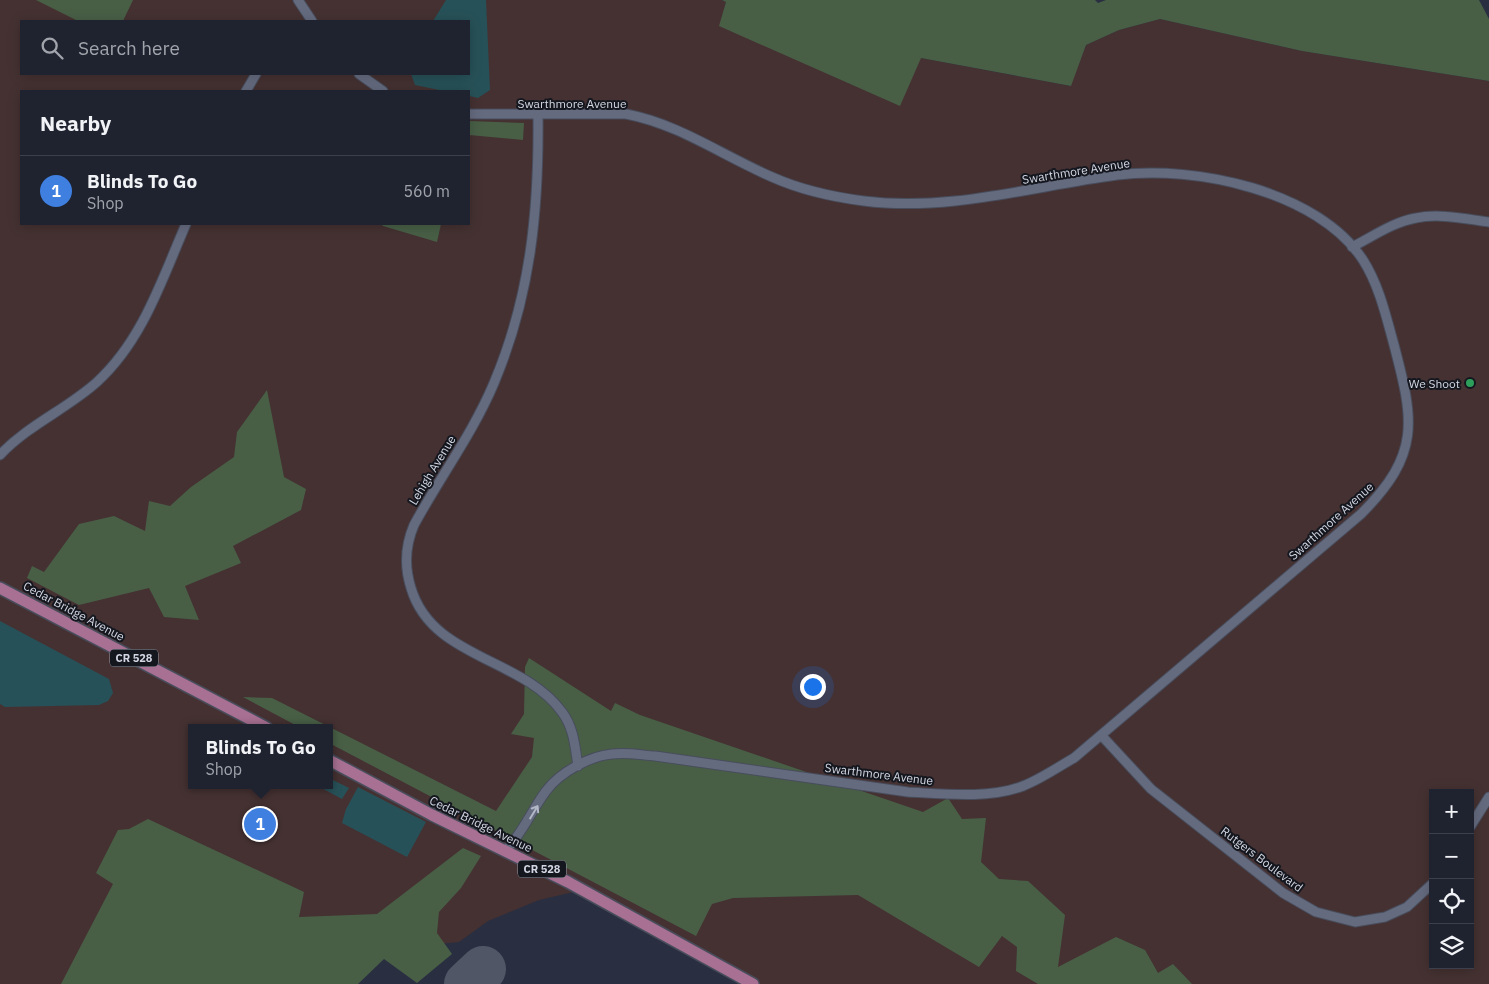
<!DOCTYPE html>
<meta charset="utf-8">
<style>
:root{--surface:#1f2330;--page:#272b38;--text:#f1f3f6;--muted:#a1a4ab;--line:#3c404c;--accent:#8c9099}
body{margin:0;font-family:"IBM Plex Sans",sans-serif;background:var(--page);color:var(--text)}
.controls{position:absolute;right:15px;bottom:15px;display:grid;overflow:hidden;border-radius:0px;box-shadow:0 2px 12px #0003}
.controls button{width:45px;height:45px;display:grid;place-items:center;padding:0;border:0;border-bottom:1px solid var(--line);background:var(--surface);color:var(--text);font:25px sans-serif}
.you{position:absolute;left:812px;top:686px;width:18px;height:18px;margin:-12px;border:4px solid #fff;border-radius:50%;background:#1a73e8;box-shadow:0 0 0 8px #1a73e833}
.badge{display:grid;place-items:center;width:32px;height:32px;border-radius:50%;background:var(--accent);color:#fff;font-size:16px;font-weight:700}
.pin{position:absolute;translate:-50% -50%;border:2px solid #fff;box-shadow:0 1px 5px #0006}
.popup{position:absolute;left:188px;top:724px;width:145px;height:65px;box-sizing:border-box;display:grid;place-content:center;border-radius:0px;background:var(--surface);filter:drop-shadow(0 1px 4px #0005);font-size:16px;white-space:nowrap;color:var(--muted)}
.popup b{font-size:19px;color:var(--text)}
.popup::after{content:'';position:absolute;left:50%;top:100%;margin-left:-10px;border:10px solid transparent;border-top-color:var(--surface)}
.list{margin:0;padding:0;list-style:none}
h2{display:flex;justify-content:space-between;align-items:center;height:65px;margin:0;padding:0 20px;font-size:21px}
h2 small{font-size:16px;font-weight:400;color:var(--muted)}
.list li{display:grid;grid-template-columns:32px 1fr auto;gap:15px;align-items:center;box-sizing:border-box;height:70px;padding:0 20px;border-top:1px solid var(--line)}
.list b{display:block;font-size:19px;white-space:nowrap}
.list p{margin:0;font-size:16px;white-space:nowrap;color:var(--muted)}
.list em{font-size:16px;font-style:normal;color:var(--muted)}
.icon{flex:none;width:28px;height:28px;fill:none;stroke:currentColor;stroke-width:2;stroke-linecap:round;stroke-linejoin:round}
.map{position:relative;flex:none;width:1489px;height:984px;overflow:hidden}
.search{position:absolute;background:var(--surface);box-shadow:0 2px 12px #0003;left:20px;top:20px;width:450px;height:55px;display:flex;align-items:center;gap:12px;box-sizing:border-box;padding:0 18px;border-radius:0px;color:var(--muted);font-size:19px}
.panel{position:absolute;background:var(--surface);box-shadow:0 2px 12px #0003;left:20px;top:90px;width:450px;height:135px;border-radius:0px}
.map>svg:first-child{display:block}
.industrial{fill:#453132;fill-rule:evenodd}
.forest{fill:#485f46}
.water{fill:#275158}
.lines{fill:none;stroke-linecap:round;stroke-linejoin:round}
.runway{stroke:#505666;stroke-width:46}
.minor-casing{stroke:#484d5c;stroke-width:11}
.major-casing{stroke:#484d5c;stroke-width:14}
.minor{stroke:#656b7f;stroke-width:9}
.major{stroke:#a87092;stroke-width:11}
.oneway{stroke:#b2b7c5}
.leisure-dot{fill:#2e9e5b;stroke:#15171f;stroke-width:2}
.labels{text-anchor:middle;dominant-baseline:central;stroke-width:4;stroke-linejoin:round;paint-order:stroke}
.shield{fill:#15171f;stroke:#9a9da8;stroke-width:1}
.shield-label{font-size:11px;font-weight:bold;fill:#d3d7e3}
.street-label{font-size:12px;fill:#d3d7e3;stroke:#15171f}
.poi-label{font-size:12px;fill:#d3d7e3;stroke:#15171f;text-anchor:end}
</style>
<div class="map">
<svg width="1489" height="984" viewBox="0 0 1489 984">
<rect width="100%" height="100%" fill="#292f40"/>
<path class="industrial" d="M0,0H722L726,2L720,26L792,57L921,58L1070,86L1086,45L1119,30L1160,19L1302,51L1489,81V984H753L582,890L539,900L488,921L459,942L407,947L333,984H0ZM21,21H469V74H21ZM21,91H469V224H21ZM191,728H329V785H191ZM1433,793H1470V965H1433Z"/>
<path class="forest" d="M36,0H133L123,21H78Z
M722,0H1095L1098,3L1106,0H1479L1489,19V81L1302,51L1160,19L1119,30L1086,45L1071,86L921,58L900,106L719,26L726,2Z
M469,121L524,123L523,140L469,135Z
M381,224H441L437,242L383,226Z
M267,390L284,477L306,489L301,510L233,546L241,563L185,586L199,620L164,617L149,588L79,605L27,578L32,566L44,572L79,524L114,516L145,531L149,501L170,506L191,487L234,457L237,432Z
M529,658L611,711L615,703L640,715L923,812L948,798L962,819L986,818L981,862L999,879L1028,881L1065,915L1058,967L1116,937L1145,950L1158,973L1173,964L1192,984H1038L1016,971L1017,947L1002,936L979,967L858,895L733,898L712,904L696,936L329,743V728H301L243,697L272,698L496,811L532,757L534,738L511,734L524,714L525,667Z
M148,819L304,892L299,917L377,914L463,848L481,856L461,888L439,912L437,933L452,954L417,983L384,959L358,984H61L113,884L96,873L118,830L129,829Z"/>
<path class="water" d="M446,0H486L490,90L478,98L469,96V91H444L415,85L411,74H469V21H433Z
M0,621L109,679L113,693L108,701L99,705L5,707L0,704Z
M329,778L349,788L342,799L316,785H329Z
M358,787L426,822L407,857L342,823L346,809Z"/>
<g class="lines">
<path class="runway" d="M467,984L483,969"/>
<g class="minor-casing">
<path id="minor" d="M298,0L312,21
M359,74L383,91
M246,91L256,74
M469,114H626C679,124 723,156 772,177C801,190 833,197 864,201C950,212 1033,186 1117,175C1195,165 1318,191 1363,260C1379,285 1386,316 1394,345C1414,421 1421,454 1361,514L1074,758C1058,767 1041,779 1023,786C989,799 945,794 908,792L655,756C641,755 626,752 612,754C590,756 560,772 546,791C531,811 523,833 505,851
M538,115C539,209 531,295 494,383C473,433 440,477 414,525C405,546 404,566 411,588C432,659 522,657 562,712C574,728 575,747 578,766
M1352,247C1372,237 1393,222 1416,218C1439,213 1466,219 1489,222
M0,455C28,425 67,409 97,382C143,340 162,279 186,224
M1101,735L1151,789L1283,893L1316,912L1355,922L1385,917L1407,907L1433,883
M1470,827L1489,797"/>
</g>
<g class="major-casing">
<path id="major" d="M0,588L267,728
M329,760L432,815L568,882L753,984"/>
</g>
<use href="#minor" class="minor"/>
<use href="#major" class="major"/>
</g>
<defs><path id="oneway-shaft" d="M-6 0H5M1.5-3L5.5 0L1.5 3" fill="none" stroke-width="1.6" stroke-linecap="round" stroke-linejoin="round" transform="scale(1.25)"/></defs>
<use class="oneway" href="#oneway-shaft" transform="translate(534 812) rotate(-59)"/>
<circle class="leisure-dot" cx="1470" cy="383" r="5"/>
<g class="labels">
<g class="shield">
<rect x="110" y="649.5" width="48" height="17" rx="4"/>
<rect x="518" y="860.5" width="48" height="17" rx="4"/>
</g>
<g class="shield-label">
<text x="134" y="658">CR 528</text>
<text x="542" y="869">CR 528</text>
</g>
<g class="street-label">
<text x="572" y="103">Swarthmore Avenue</text>
<text transform="translate(1076 171) rotate(-9)">Swarthmore Avenue</text>
<text transform="translate(432 470) rotate(-59)">Lehigh Avenue</text>
<text transform="translate(1331 521) rotate(-42)">Swarthmore Avenue</text>
<text transform="translate(74 611) rotate(28)">Cedar Bridge Avenue</text>
<text transform="translate(879 774) rotate(7)">Swarthmore Avenue</text>
<text transform="translate(481 824) rotate(26)">Cedar Bridge Avenue</text>
<text transform="translate(1262 859) rotate(37)">Rutgers Boulevard</text>
</g>
<g class="poi-label">
<text x="1460" y="383">We Shoot</text>
</g>
</g>
</svg>
<div class="controls">
<button>+</button>
<button>−</button>
<button><svg class="icon" aria-label="locate" viewBox="0 0 24 24"><circle cx="12" cy="12" r="6"/><path d="M12 2v4M12 18v4M2 12h4M18 12h4"/></svg></button>
<button><svg class="icon" aria-label="layers" viewBox="0 0 24 24"><path d="M12 4l9 5-9 5-9-5zM3 14l9 5 9-5"/></svg></button>
</div>
<div class="you"></div>
<div class="pin badge" style="left:260px;top:824px;background:#3f7fe0">1</div>
<div class="popup"><b>Blinds To Go</b>Shop</div>
<div class="search"><svg class="icon" aria-label="search" viewBox="0 0 24 24"><circle cx="10" cy="10" r="6"/><path d="M15 15l6 6"/></svg>Search here</div>
<section class="panel">
<h2>Nearby<small></small></h2>
<ul class="list">
<li><span class="badge" style="background:#3f7fe0">1</span><div><b>Blinds To Go</b><p>Shop</p></div><em>560 m</em></li>
</ul>
</section>
</div>
